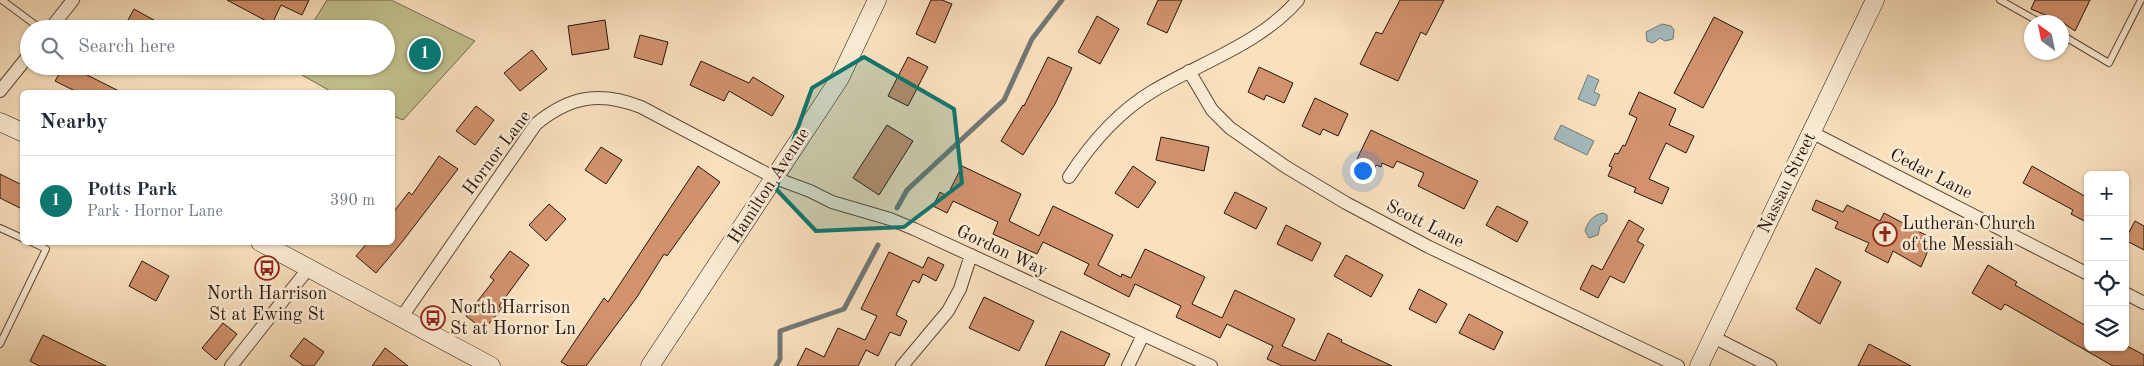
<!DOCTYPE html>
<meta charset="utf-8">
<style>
:root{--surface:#fff;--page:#f6f6f7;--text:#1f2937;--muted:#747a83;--line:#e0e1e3;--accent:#0f766e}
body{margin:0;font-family:"Old Standard TT",serif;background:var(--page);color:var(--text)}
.controls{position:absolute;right:15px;bottom:15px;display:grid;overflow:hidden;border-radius:8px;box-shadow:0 1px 4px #0004}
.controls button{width:45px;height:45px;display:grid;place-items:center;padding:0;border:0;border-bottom:1px solid var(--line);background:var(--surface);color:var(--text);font:25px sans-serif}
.compass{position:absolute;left:2024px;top:15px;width:45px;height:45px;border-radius:50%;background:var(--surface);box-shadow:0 1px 4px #0004;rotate:327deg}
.you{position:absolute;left:1362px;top:170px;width:18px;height:18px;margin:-12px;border:4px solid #fff;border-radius:50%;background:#1a73e8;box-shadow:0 0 0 8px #1a73e833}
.badge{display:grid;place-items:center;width:32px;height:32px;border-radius:50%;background:var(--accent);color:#fff;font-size:16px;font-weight:700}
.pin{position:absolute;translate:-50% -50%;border:2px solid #fff;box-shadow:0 1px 5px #0006}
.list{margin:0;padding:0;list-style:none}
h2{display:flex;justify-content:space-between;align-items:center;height:65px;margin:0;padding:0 20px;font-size:21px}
h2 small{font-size:16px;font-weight:400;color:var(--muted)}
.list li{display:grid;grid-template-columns:32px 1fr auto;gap:15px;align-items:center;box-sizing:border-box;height:90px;padding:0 20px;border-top:1px solid var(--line)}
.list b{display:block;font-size:19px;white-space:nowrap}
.list p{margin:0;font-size:16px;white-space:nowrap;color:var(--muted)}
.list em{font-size:16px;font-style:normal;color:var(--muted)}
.icon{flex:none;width:28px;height:28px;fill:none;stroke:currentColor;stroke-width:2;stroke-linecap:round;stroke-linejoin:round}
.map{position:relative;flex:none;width:2144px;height:366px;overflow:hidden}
.search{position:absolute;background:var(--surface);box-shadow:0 1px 4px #0004;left:20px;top:20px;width:375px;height:55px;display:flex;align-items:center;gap:12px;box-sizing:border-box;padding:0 18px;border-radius:28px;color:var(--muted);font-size:19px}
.panel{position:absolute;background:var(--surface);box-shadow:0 1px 4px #0004;left:20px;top:90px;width:375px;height:155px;border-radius:8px}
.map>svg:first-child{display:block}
.green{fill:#c2c18e;stroke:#746a4e}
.water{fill:#a4babd;stroke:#727877}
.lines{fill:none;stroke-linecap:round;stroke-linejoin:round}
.stream{stroke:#727877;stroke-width:5}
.building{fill:#d1926d;stroke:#26140d}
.lane-casing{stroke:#5b4739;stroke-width:8}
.street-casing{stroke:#5b4739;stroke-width:14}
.secondary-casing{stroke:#26140d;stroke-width:19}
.lane{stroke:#fcecd5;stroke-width:6}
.street{stroke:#fcecd5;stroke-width:12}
.secondary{stroke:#fcecd5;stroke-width:18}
.marked{fill:#0f766e;fill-opacity:0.2;stroke:#0f766e;stroke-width:4;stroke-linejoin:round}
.labels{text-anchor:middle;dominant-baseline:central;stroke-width:5;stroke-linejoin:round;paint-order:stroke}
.street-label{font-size:18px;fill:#26140d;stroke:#fcecd5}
.poi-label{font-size:18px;fill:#26140d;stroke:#fcecd5;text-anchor:start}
</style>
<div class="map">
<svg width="2144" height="366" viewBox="0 0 2144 366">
<rect width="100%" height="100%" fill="#fae1be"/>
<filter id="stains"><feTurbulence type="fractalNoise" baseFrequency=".004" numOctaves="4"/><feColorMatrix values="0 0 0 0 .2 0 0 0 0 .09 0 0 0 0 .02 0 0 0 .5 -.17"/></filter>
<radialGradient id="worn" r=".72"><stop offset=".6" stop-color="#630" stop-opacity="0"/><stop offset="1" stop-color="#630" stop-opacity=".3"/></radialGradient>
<path class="green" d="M327,0H391L475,41L403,120L393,116L392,92H332L286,66H386V29H309Z"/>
<path class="water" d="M1662,24L1671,26L1674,30L1673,39L1665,41L1660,38L1653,43L1647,41L1646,32Z
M1588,75L1599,80L1594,92L1600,95L1595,106L1578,99Z
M1561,125L1594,141L1587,155L1554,139Z
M1603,213L1607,215V221L1600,226L1598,235L1589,238L1585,231C1588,221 1593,215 1603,213Z"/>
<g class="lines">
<path class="stream" d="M897,208L907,190L1004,100L1032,39L1062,0
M776,366L780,359V331L844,309L878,245"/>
</g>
<path class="building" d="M227,0H309L302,15L281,5L272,24Z
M931,0H942L952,4L935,43L916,34Z
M1158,0H1182L1167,33L1147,24Z
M1400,0H1444L1426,35L1421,32L1398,81L1360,64L1376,32L1382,34Z
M2035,0H2090L2075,31L2062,22L2031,9Z
M134,9L170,29H123Z
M1097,16L1119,29L1100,64L1078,52Z
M1714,17L1743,32L1703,108L1674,93Z
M605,20L609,49L572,55L568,26Z
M640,35L668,42L662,65L634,57Z
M532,50L547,69L520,91L504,73Z
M908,57L928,67L908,106L888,96Z
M1048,57L1072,68L1055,104L1023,155L1001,141L1023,105L1024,106Z
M701,61L749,83L753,77L784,96L772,116L729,91L724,101L690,85Z
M64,66H89L85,74L121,92H77L55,81Z
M1259,67L1293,83L1284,103L1266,95L1264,100L1248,92Z
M1639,92L1676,109L1669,125L1694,136L1686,153L1666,143L1649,179L1669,188L1662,204L1634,192L1636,188L1608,176L1612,167L1609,166L1615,153L1618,154L1623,145L1625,146L1637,118L1629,114Z
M1315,98L1348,114L1338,136L1323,129L1320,135L1302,126Z
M476,106L494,120L475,145L456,131Z
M887,125L913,141L879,195L853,178Z
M1371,130L1478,181L1464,209L1418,186L1424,173L1397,161L1393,168L1382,163L1381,167L1376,165L1375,168L1357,159Z
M1161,137L1209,147L1204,171L1156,160Z
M601,147L622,160L606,184L585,170Z
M439,156L458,169L402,242L376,273L356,256L368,242H392V214L409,192L412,195Z
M698,166L720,182L667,256L664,254L637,297L586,366H568L561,362L604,298L608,302Z
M962,166L1021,194L1009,221L1039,236L1053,206L1113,235L1098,265L1121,277L1122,274L1131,278L1145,249L1205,277L1192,304L1222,318L1235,290L1295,319L1282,346L1315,361L1328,333L1342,340L1341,342L1392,366H1282L1267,359L1273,346L1227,324L1220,338L1176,317L1181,306L1135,284L1129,297L1084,274L1089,264L1043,242L1037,254L993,234L998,222L953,201L947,213L933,206L940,192L947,196Z
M1133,166L1156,182L1138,208L1115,193Z
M2032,166L2088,198V223L2071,214L2073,210L2023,183Z
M0,174L22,185V209L0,198Z
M1235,192L1267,208L1256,229L1224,213Z
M1816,200L1843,212L1847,205L1880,221L1884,213L1933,239L1921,267L1893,251L1888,263L1865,251L1869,243L1835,228L1838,222L1812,210Z
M549,204L566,219L546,241L529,225Z
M1497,206L1528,222L1517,242L1486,225Z
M1629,220L1644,229L1637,241L1644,245L1624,283L1610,276L1598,298L1580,289L1592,265L1602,270Z
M2135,221L2144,226V250L2125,240Z
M1286,225L1321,243L1312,261L1277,244Z
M510,251L529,265L499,306L502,308L484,330L466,316L494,280L490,277Z
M889,252L923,268L928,257L944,265L936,281L923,274L919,283L913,280L896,315L907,321L900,336L890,332L878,356L866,350L858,366H797L806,348L824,357L838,328L865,340L877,316L861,309Z
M1346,255L1383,275L1371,297L1334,276Z
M142,261L169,276L156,301L129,286Z
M1988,265L2017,282L2015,285L2088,327V347H2129L2144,355V366H2113L2005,304L2001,310L1972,293Z
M1816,268L1841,282L1820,324L1796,309Z
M1419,289L1447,304L1436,323L1409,309Z
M984,297L1034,321L1019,351L969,328Z
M1469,314L1503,332L1494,350L1459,333Z
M223,323L237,334L216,360L202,348Z
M1061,331L1110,354L1104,366H1045Z
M43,335L106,366H39L30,361Z
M304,338L324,352L314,366H304L290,356Z
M1869,344L1911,366H1858Z
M385,348L408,366H372Z"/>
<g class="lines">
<g class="lane-casing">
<path id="lane" d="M2,0L41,29
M2000,0L2039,22
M2062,35L2109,63L2141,0
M0,228L22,238
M0,344L46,249L31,242"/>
</g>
<g class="street-casing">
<path id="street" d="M50,29L73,0
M1189,71L1212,110L1230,128L1286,167L1346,203L1429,247L1678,366
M0,91L29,55
M1811,132L2088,274
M1069,177C1091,143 1118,112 1153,91C1202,62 1260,44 1298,0
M2125,293L2144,303
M401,318L536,124C570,96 600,91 641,107L775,178L810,191L832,202L890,219L914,229L1211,366
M1713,337L1770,366
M231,366L308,269
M902,366L948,311L960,289L971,255
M1128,366L1143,335"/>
</g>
<g class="secondary-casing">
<path id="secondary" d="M0,122L22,132
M260,242L491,366
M650,366L840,78L877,0
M1699,366L1875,0"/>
</g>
<use href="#lane" class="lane"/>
<use href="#street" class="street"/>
<use href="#secondary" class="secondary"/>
</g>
<path class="marked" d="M864,57L954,109L962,183L904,227L816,231L776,189L812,88Z"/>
<defs>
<g id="church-ring" transform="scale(1.25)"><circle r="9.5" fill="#fcecd5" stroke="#8f2418" stroke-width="1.5"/><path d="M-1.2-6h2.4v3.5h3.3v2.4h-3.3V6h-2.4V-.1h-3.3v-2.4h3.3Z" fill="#8f2418"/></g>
<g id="bus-ring" transform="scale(1.25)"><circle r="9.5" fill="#fcecd5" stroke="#8f2418" stroke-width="1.5"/><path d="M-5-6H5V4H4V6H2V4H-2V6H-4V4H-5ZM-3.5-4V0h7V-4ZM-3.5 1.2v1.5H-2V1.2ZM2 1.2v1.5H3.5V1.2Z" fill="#8f2418"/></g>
</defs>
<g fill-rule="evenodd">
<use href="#church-ring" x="1885" y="234"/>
<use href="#bus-ring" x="267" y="268"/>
<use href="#bus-ring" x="433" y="318"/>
</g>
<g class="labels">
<g class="street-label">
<text transform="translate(497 153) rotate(-53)">Hornor Lane</text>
<text transform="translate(1931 174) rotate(27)">Cedar Lane</text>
<text transform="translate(1787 183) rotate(-64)">Nassau Street</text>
<text transform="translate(769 186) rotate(-57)">Hamilton Avenue</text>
<text transform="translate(1425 224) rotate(27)">Scott Lane</text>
<text transform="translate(1002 251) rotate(25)">Gordon Way</text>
</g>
<g class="poi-label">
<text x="1902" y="224">Lutheran Church<tspan x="1902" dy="21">of the Messiah</tspan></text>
<text x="267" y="294" text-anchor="middle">North Harrison<tspan x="267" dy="21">St at Ewing St</tspan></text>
<text x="450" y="308">North Harrison<tspan x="450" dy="21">St at Hornor Ln</tspan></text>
</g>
</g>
<rect width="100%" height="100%" filter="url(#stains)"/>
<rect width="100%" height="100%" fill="url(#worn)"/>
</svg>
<div class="controls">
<button>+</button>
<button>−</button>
<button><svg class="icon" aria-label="locate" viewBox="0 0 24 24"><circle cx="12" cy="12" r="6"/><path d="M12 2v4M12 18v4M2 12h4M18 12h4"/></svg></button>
<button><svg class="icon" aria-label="layers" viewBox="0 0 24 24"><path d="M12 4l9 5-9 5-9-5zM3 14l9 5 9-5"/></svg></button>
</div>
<svg class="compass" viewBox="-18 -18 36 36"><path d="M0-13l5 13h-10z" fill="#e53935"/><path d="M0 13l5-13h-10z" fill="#747a83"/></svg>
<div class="you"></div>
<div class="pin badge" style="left:425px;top:54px">1</div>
<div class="search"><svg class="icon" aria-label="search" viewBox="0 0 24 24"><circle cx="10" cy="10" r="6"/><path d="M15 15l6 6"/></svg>Search here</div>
<section class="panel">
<h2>Nearby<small></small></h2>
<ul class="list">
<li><span class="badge">1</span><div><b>Potts Park</b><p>Park · Hornor Lane</p></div><em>390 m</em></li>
</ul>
</section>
</div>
